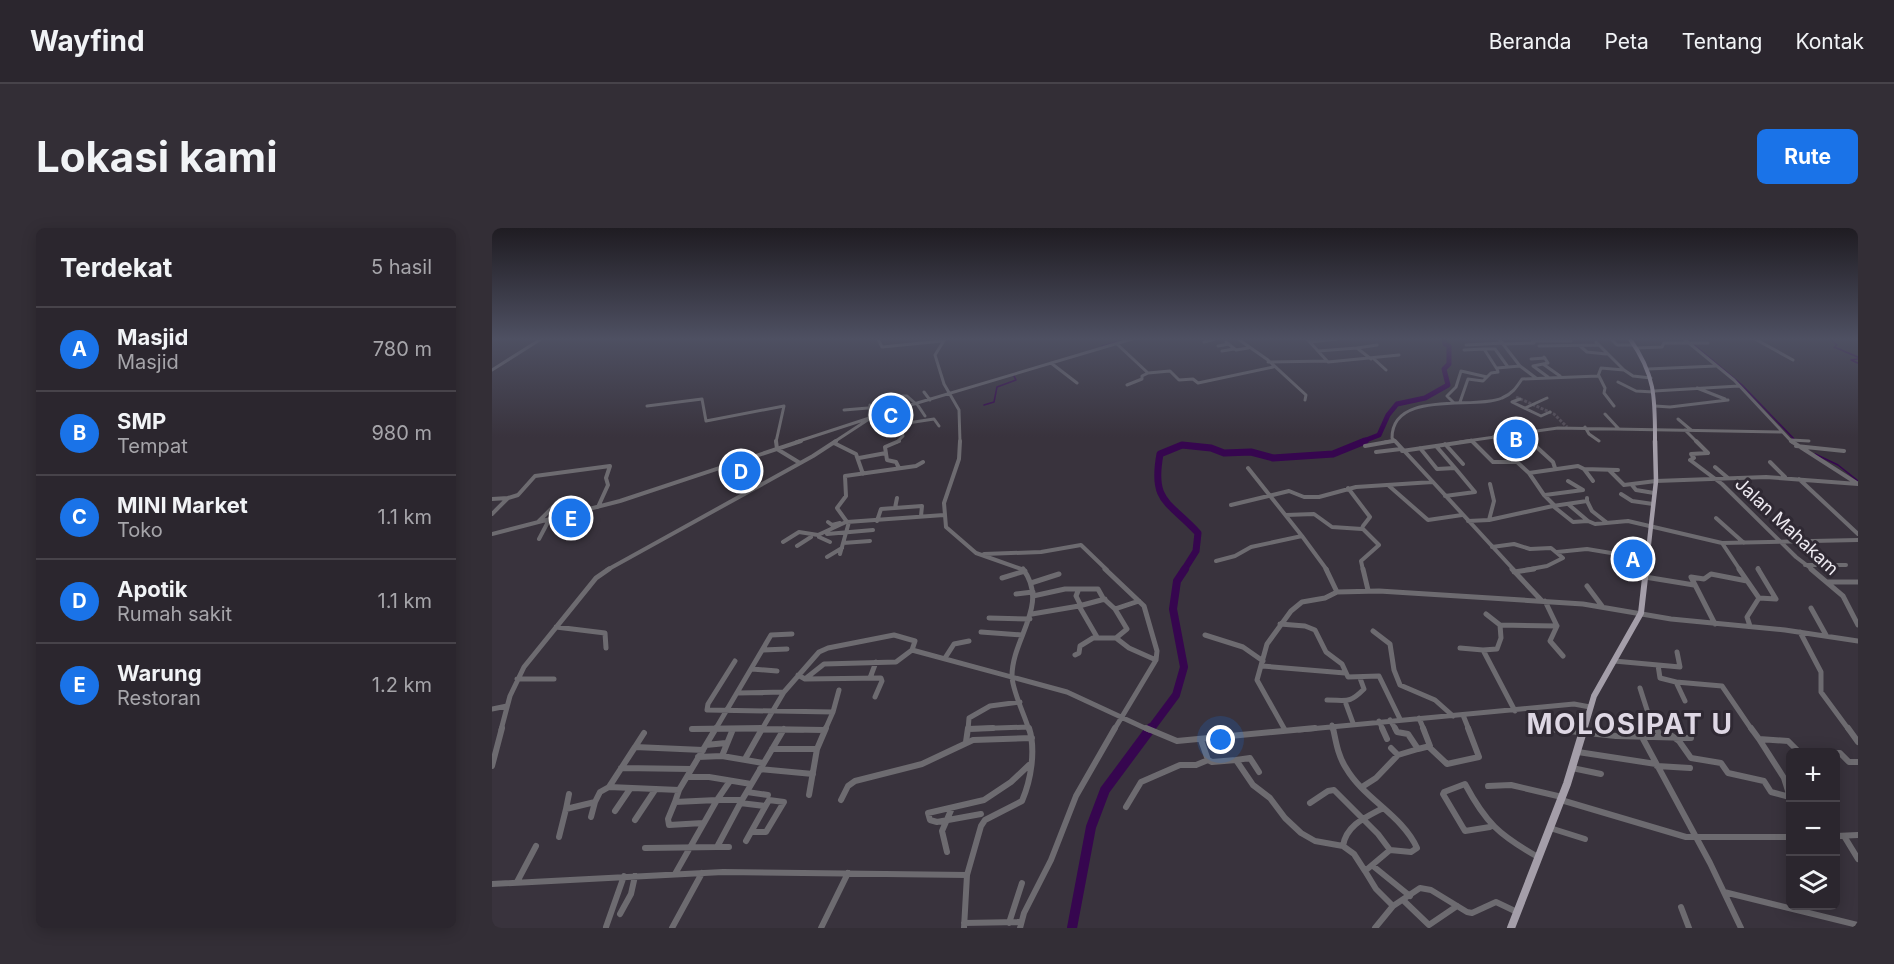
<!DOCTYPE html>
<html lang="id">
<meta charset="utf-8">
<style>
:root{--surface:#2b262e;--page:#332e36;--text:#f1f3f6;--muted:#a6a5aa;--line:#47434a;--accent:#1a73e8}
body{margin:0;font-family:Inter,sans-serif;background:var(--page);color:var(--text)}
.controls{position:absolute;right:18px;bottom:18px;display:grid;overflow:hidden;border-radius:9px;box-shadow:0 3px 15px #0003}
.controls button{width:54px;height:54px;display:grid;place-items:center;padding:0;border:0;border-bottom:2px solid var(--line);background:var(--surface);color:var(--text);font:30px sans-serif}
.you{position:absolute;left:729px;top:512px;width:21px;height:21px;margin:-15px;border:4px solid #fff;border-radius:50%;background:#1a73e8;box-shadow:0 0 0 9px #1a73e833}
.badge{display:grid;place-items:center;width:39px;height:39px;border-radius:50%;background:var(--accent);color:#fff;font-size:20px;font-weight:700}
.pin{position:absolute;translate:-50% -50%;border:3px solid #fff;box-shadow:0 2px 6px #0006}
.list{margin:0;padding:0;list-style:none}
h2{display:flex;justify-content:space-between;align-items:center;height:78px;margin:0;padding:0 24px;font-size:26px}
h2 small{font-size:20px;font-weight:400;color:var(--muted)}
.list li{display:grid;grid-template-columns:39px 1fr auto;gap:18px;align-items:center;box-sizing:border-box;height:84px;padding:0 24px;border-top:2px solid var(--line)}
.list b{display:block;font-size:22px;white-space:nowrap}
.list p{margin:0;font-size:20px;white-space:nowrap;color:var(--muted)}
.list em{font-size:20px;font-style:normal;color:var(--muted)}
.icon{flex:none;width:33px;height:33px;fill:none;stroke:currentColor;stroke-width:2;stroke-linecap:round;stroke-linejoin:round}
.map{position:relative;flex:none;width:1366px;height:700px;overflow:hidden;border-radius:9px}
header{display:flex;align-items:center;gap:36px;box-sizing:border-box;height:84px;padding:0 30px;background:var(--surface);border-bottom:2px solid var(--line)}
header strong{font-size:28px}
nav{display:flex;gap:33px;margin-inline-start:auto;font-size:21px}
.intro{display:flex;align-items:center;justify-content:space-between;box-sizing:border-box;height:144px;padding:0 36px}
h1{margin:0;font-size:42px}
.button{padding:15px 27px;border-radius:9px;background:var(--accent);color:#fff;font-size:21px;font-weight:700}
main{display:flex;gap:36px;padding:0 36px}
aside{flex:1;background:var(--surface);border-radius:9px;box-shadow:0 3px 15px #0003}
.map>svg:first-child{display:block}
.lines{fill:none;stroke-linecap:round;stroke-linejoin:round}
.stream{stroke:#36064f;stroke-width:1.5}
.river-far3{stroke:#36064f;stroke-width:5}
.river-far2{stroke:#36064f;stroke-width:7}
.river-far1{stroke:#36064f;stroke-width:8}
.river{stroke:#36064f;stroke-width:10}
.minor-tunnel{stroke:#544e58;stroke-width:3;stroke-dasharray:3 1.5;stroke-linecap:butt}
.minor-far3{stroke:#6d6b70;stroke-width:3}
.minor-far2{stroke:#6d6b70;stroke-width:4}
.minor-far1{stroke:#6d6b70;stroke-width:5}
.minor{stroke:#6d6b70;stroke-width:6}
.major-far3{stroke:#a49ea9;stroke-width:4}
.major-far2{stroke:#a49ea9;stroke-width:4.5}
.major-far1{stroke:#a49ea9;stroke-width:6}
.major{stroke:#a49ea9;stroke-width:8}
.labels{text-anchor:middle;dominant-baseline:central;stroke-width:6;stroke-linejoin:round;paint-order:stroke}
.street-label{font-size:18px;fill:#ede9f0;stroke:#2f2933}
.near-district-label{font-size:28px;font-weight:bold;letter-spacing:1.5px;fill:#ded7e4;stroke:#2f2933}
</style>
<header>
<strong>Wayfind</strong>
<nav><a>Beranda</a><a>Peta</a><a>Tentang</a><a>Kontak</a></nav>
</header>
<div class="intro"><h1>Lokasi kami</h1><a class="button">Rute</a></div>
<main>
<aside>
<h2>Terdekat<small>5 hasil</small></h2>
<ul class="list">
<li><span class="badge">A</span><div><b>Masjid</b><p>Masjid</p></div><em>780 m</em></li>
<li><span class="badge">B</span><div><b>SMP</b><p>Tempat</p></div><em>980 m</em></li>
<li><span class="badge">C</span><div><b>MINI Market</b><p>Toko</p></div><em>1.1 km</em></li>
<li><span class="badge">D</span><div><b>Apotik</b><p>Rumah sakit</p></div><em>1.1 km</em></li>
<li><span class="badge">E</span><div><b>Warung</b><p>Restoran</p></div><em>1.2 km</em></li>
</ul>
</aside>
<div class="map">
<svg width="1366" height="700" viewBox="0 0 1366 700">
<rect width="100%" height="100%" fill="#39333d"/>
<g class="lines">
<path class="stream" d="M1195,111L1250,157L1302,211
M1338,111L1345,117L1342,119L1366,129
M610,118L628,113
M1366,131L1359,132L1366,135
M492,177L502,174L505,159L524,152L522,148
M1323,226L1346,237L1366,253"/>
<path class="river-far3" d="M869,214L887,207L896,187L905,176L933,170L956,157L952,141L957,136V118L953,116L952,111"/>
<path class="river-far2" d="M692,342L704,323L706,305C677,273 659,275 668,226L690,217L719,220L732,225L759,224L781,230L841,226L873,213"/>
<path class="river-far1" d="M658,502L684,467L692,439L681,381L685,353L693,341"/>
<path class="river" d="M580,700L599,599L613,562L659,500"/>
<path class="minor-tunnel" d="M1024,169L1062,186L1075,199"/>
<path class="minor-far3" d="M386,111L390,119L450,113L449,111
M453,111L443,127L452,156L467,182L468,214
M746,111L776,132L814,167L813,172
M815,111L836,134L907,127
M1119,111L1125,117H1142
M1192,111L1242,152L1300,214
M1263,111L1301,132
M1040,113H1079
M712,114L723,111
M734,114L744,122L756,120
M818,114L845,111
M625,116L656,145L650,148V151L635,157
M1012,116L1042,115
M974,117L1011,115
M726,118L737,116
M1047,118L1107,117
M1088,118L1095,124L1114,126
M865,120L885,117
M1144,120L1170,119L1172,115H1216
M992,121H1003L1016,139
M972,122L992,121L1005,141
M730,123L742,121
M826,123L865,120L879,131
M1052,129L1056,135L1041,138L1056,149
M882,131L894,142
M1039,131L1053,130
M776,134L835,133
M559,135L585,155
M1051,136L1068,148
M1028,138L1044,150
M1156,141L1224,138
M0,142L49,111
M1132,142L1141,148L1159,150
M656,145L678,143L687,152L701,151L706,155L781,139
M1107,148L1113,160L1112,165L1122,178
M1126,154L1144,163L1162,164
M1205,160L1233,171
M1162,163L1247,158
M432,164L438,172
M410,168H415L424,176
M1028,171L1020,174L1049,188L1058,184
M961,174L955,168L964,159L969,143L995,149
M968,174L976,151L991,153L999,145L1006,144L1005,140L1028,138L1007,111
M425,176L433,188
M155,178L210,171L214,193L292,178L284,214
M1163,178L1178,179L1236,172
M1033,180L1055,170
M352,182L376,180
M1113,186L1126,200
M1186,191L1199,202
M409,196L442,191L447,198
M1093,199L1097,206L1107,213
M1193,202L1205,214
M1028,204L1039,214
M1002,208L1010,214
M979,212L981,214
M1299,212L1317,213
M304,214L405,181L640,111
M342,214L377,191L378,177
M405,214L411,208L405,181
M893,214L901,213
M904,214L900,210C900,161 983,182 1010,170C1020,166 1024,160 1030,151L1106,148L1109,140L1132,142L1104,114
M968,214L1066,200L1290,204"/>
<path class="minor-far2" d="M284,213L285,221L308,235
M407,213L393,219L395,232L404,234L407,240
M468,213L467,231L452,275L454,299L484,325L532,342
M903,213L941,254
M980,213L1001,234H1025L1037,245
M1008,213L1011,215L1009,219
M1038,213L1061,234L1063,240
M1204,213L1216,225L1199,226L1202,230L1198,232L1230,256L1304,329L1321,342
M1299,213L1366,256
M342,215L364,226L371,246
M953,216L971,236
M873,218L901,213
M1304,218L1352,223
M928,220L945,241L963,240L944,218
M910,223L978,213
M884,224L909,221
M367,230L394,225
M431,234L424,238L353,248L354,268L345,280L355,294L452,287
M1278,234L1293,249
M1223,239L1236,250
M756,240L810,308
M1092,241L1101,253
M1117,242L1132,257L1164,253L1274,249L1366,256
M1307,251L1366,306
M896,257L936,292L970,287
M1140,257L1144,262L1162,265
M856,260L878,289L871,298
M1129,266L1140,273L1161,276
M1053,267L1091,262L1076,253
M953,268L983,264L963,240
M16,270L26,267L43,248L118,238L114,250L116,257L106,279
M0,271L16,270L0,286
M1095,273L1100,283L1114,294
M1076,276L1096,293
M739,277L797,263L812,269H827L864,259L941,254L1022,342
M1061,278L1095,273V270
M1063,278L1052,267L1037,245L1086,238L1092,241L1126,242
M403,280L405,270
M794,287L822,286L840,299L870,301
M1224,290L1252,315
M997,292L1002,273L998,256
M385,293L389,281L430,278L429,288
M976,293L997,292L1061,278L1081,294L1096,293L1103,296L1136,293L1230,315L1366,312
M46,294L68,272
M336,294L340,297L348,295
M870,300L887,317L869,333L871,342
M0,306L128,273L309,213
M335,306L381,302
M327,309L338,314
M47,311L57,292
M291,314L307,304L326,307L354,294
M351,315L378,313
M1230,315L1248,342
M305,318L319,309
M1000,319L1022,316L1038,321L1059,320L1071,330L1055,338L1033,342
M1065,324L1095,321L1131,327L1135,324L1154,330
M348,326L357,294
M492,326L549,324L589,317L615,342
M335,329L350,320
M724,333L743,328L759,319L810,308L835,342
M1313,337H1354
M1266,340L1267,342
M115,342L321,228L344,213"/>
<path class="minor-far1" d="M531,341C558,377 520,410 520,448C520,462 533,488 537,502
M613,341L652,378L665,423L664,432
M834,341L845,364
M871,341L876,362
M1020,341L1050,373
M1247,341L1267,370L1255,389L1258,398
M1266,341L1284,371L1267,370
M1319,341L1351,368L1366,397
M1022,344L1042,341
M1153,349L1202,357
M510,350L533,343
M1335,354H1366
M539,355L567,346
M1095,358L1110,378
M586,363L584,368L589,378
M524,366L541,364
M541,368L573,361H606L611,370L623,381L647,373
M587,378L613,371
M1319,380L1334,407
M623,381L635,401L624,410
M540,386L587,378L605,409
M994,386L1008,397
M497,390L538,391
M788,396L813,398L823,402L834,424L850,436L856,449L887,448L908,491
M1223,396L1199,349L1212,351L1219,346L1255,353
M1065,398L1058,413L1071,428
M64,399L113,405L114,420
M881,403L898,416L902,442L908,457L943,472L961,488
M489,404L530,407
M1308,404L1329,444V464L1357,502
M713,407L751,419L771,433
M968,420L991,422L1023,483
M271,422L295,421
M991,422L1005,421L1009,410L1008,397L1065,398L1053,373
M583,427L587,425L588,418L601,410H624L637,420L664,432L622,502
M453,430L462,416L477,413
M243,433L216,476L215,482L341,484L347,462
M1122,433L1166,437L1168,450L1184,454L1193,473
M1166,437L1188,439L1185,424
M770,438L853,445
M260,441L285,443
M306,447L313,451L332,436L404,434L420,422L575,464L657,502
M378,450L384,434
M25,451H62
M313,451L389,450L390,453L383,469
M1184,454L1230,458L1260,502
M1148,460L1156,485L1165,502
M246,465L292,464L327,424L336,420L402,407L423,413L420,422
M835,472C855,472 857,476 872,461L868,450
M854,476L861,495
M0,481L15,478
M971,487L977,502
M927,490L932,502
M898,492L904,502
M887,493L891,502
M840,497L841,502
M200,501H270L292,464
M476,501L536,499
M1059,501L1065,502
M9,502L18,468L32,439L104,350L117,341
M223,502L279,407L300,406
M270,502H311
M333,502L341,484
M476,502L477,490L498,478L528,474
M793,502L765,452L775,416L799,383L810,374L833,370L845,364L887,363L1091,376L1179,391L1293,402L1366,413
M807,502L1082,476L1098,479"/>
<path class="minor" d="M654,500L685,513L823,500
M890,500L895,511
M1164,500L1169,509
M1259,500L1267,511L1296,513L1307,524
M1356,500L1366,514
M200,501L270,500
M476,501L501,500
M1059,501L1124,508L1199,510
M152,505L143,519L211,522
M1180,508L1187,513L1199,530L1229,535L1236,545L1272,553L1279,564L1298,569
M1150,509L1218,635L1249,700
M1267,511L1292,550L1298,569
M709,512L716,532L720,534L744,532L761,557L778,570L793,590L809,605L823,613L851,618L862,626L873,643L898,622
M474,514L476,500
M214,517L234,515
M143,519L117,559L187,562
M937,519L955,536L987,529L976,500
M899,520L906,527
M280,521H325
M926,521L938,518L931,500
M1086,524L1164,536
M1344,525H1348L1357,534H1366
M230,528L241,501
M206,529L230,528L271,535
M253,531L270,501L332,502
M744,532L758,530L767,544
M0,538L10,500
M1165,538L1198,540
M129,540L199,541
M1080,540L1109,546
M268,541L321,546
M195,549H217L259,556
M238,553L225,572H250L292,501
M996,558L1019,557L1070,569
M870,559L884,550L906,527L926,521L916,506L905,504L903,500
M255,564L276,567
M77,566L74,581L103,574L108,564L117,559
M317,567L325,521L334,500
M277,572L292,574L274,604H259Z
M349,572L356,558L363,553L430,536L481,512L540,510
M1069,572L1194,609H1298
M183,574L176,591L177,597L211,595
M248,575L273,578
M818,575L836,563L842,562L886,606L898,622L919,624L925,620C910,587 872,571 854,540C846,528 844,514 841,500
M634,579L649,554L688,537H704L716,532
M123,583L138,561
M489,586L445,594L438,592L436,585L492,572L519,554L537,537
M99,589L103,574
M143,592L163,562
M998,599L973,603L951,566L952,564L973,556C994,595 1007,607 1046,629
M1058,600L1093,611
M1344,608L1366,607
M1352,608L1366,631
M67,609L74,581
M254,613L259,604
M851,618C854,597 874,589 891,580
M225,619H237
M153,620L225,619L250,572
M455,624L450,603L460,580
M881,638L918,668
M873,643L884,661L901,678
M183,646L225,572L183,574L187,562L224,500
M25,654L44,618
M0,656L231,644L475,647
M1232,664L1366,697
M911,672L937,697L965,678
M1189,679L1197,700
M128,686L139,666L143,648
M472,695L529,694
M517,695L530,655
M114,699L132,648
M180,700L210,645
M329,700L356,645
M472,700L475,647L489,598L493,592L530,573C539,552 544,522 537,500
M528,700L532,685L559,632L584,568L623,500
M883,700L901,678L928,660L939,662L975,684L980,685L1004,674L1025,684"/>
<path class="major-far3" d="M1138,111C1164,148 1163,171 1163,214"/>
<path class="major-far2" d="M1154,342L1164,253L1163,213"/>
<path class="major-far1" d="M1092,502L1102,468L1149,385L1154,341"/>
<path class="major" d="M1019,700L1075,556L1092,500"/>
</g>
<linearGradient id="sky" x2="0" y2="1"><stop stop-color="#1f1c22"/><stop offset="0.53" stop-color="#4e5062"/><stop offset="1" stop-color="#4e5062" stop-opacity="0"/></linearGradient>
<rect width="1366" height="209" fill="url(#sky)"/>
<g class="labels">
<g class="street-label">
<text transform="translate(1295 298) rotate(43)">Jalan Mahakam</text>
</g>
<g class="near-district-label">
<text x="1138" y="496">MOLOSIPAT U</text>
</g>
</g>
</svg>
<div class="controls">
<button>+</button>
<button>−</button>
<button><svg class="icon" aria-label="layers" viewBox="0 0 24 24"><path d="M12 4l9 5-9 5-9-5zM3 14l9 5 9-5"/></svg></button>
</div>
<div class="you"></div>
<div class="pin badge" style="left:1141px;top:331px">A</div>
<div class="pin badge" style="left:1024px;top:211px">B</div>
<div class="pin badge" style="left:399px;top:187px">C</div>
<div class="pin badge" style="left:249px;top:243px">D</div>
<div class="pin badge" style="left:79px;top:290px">E</div>
</div>
</main>
